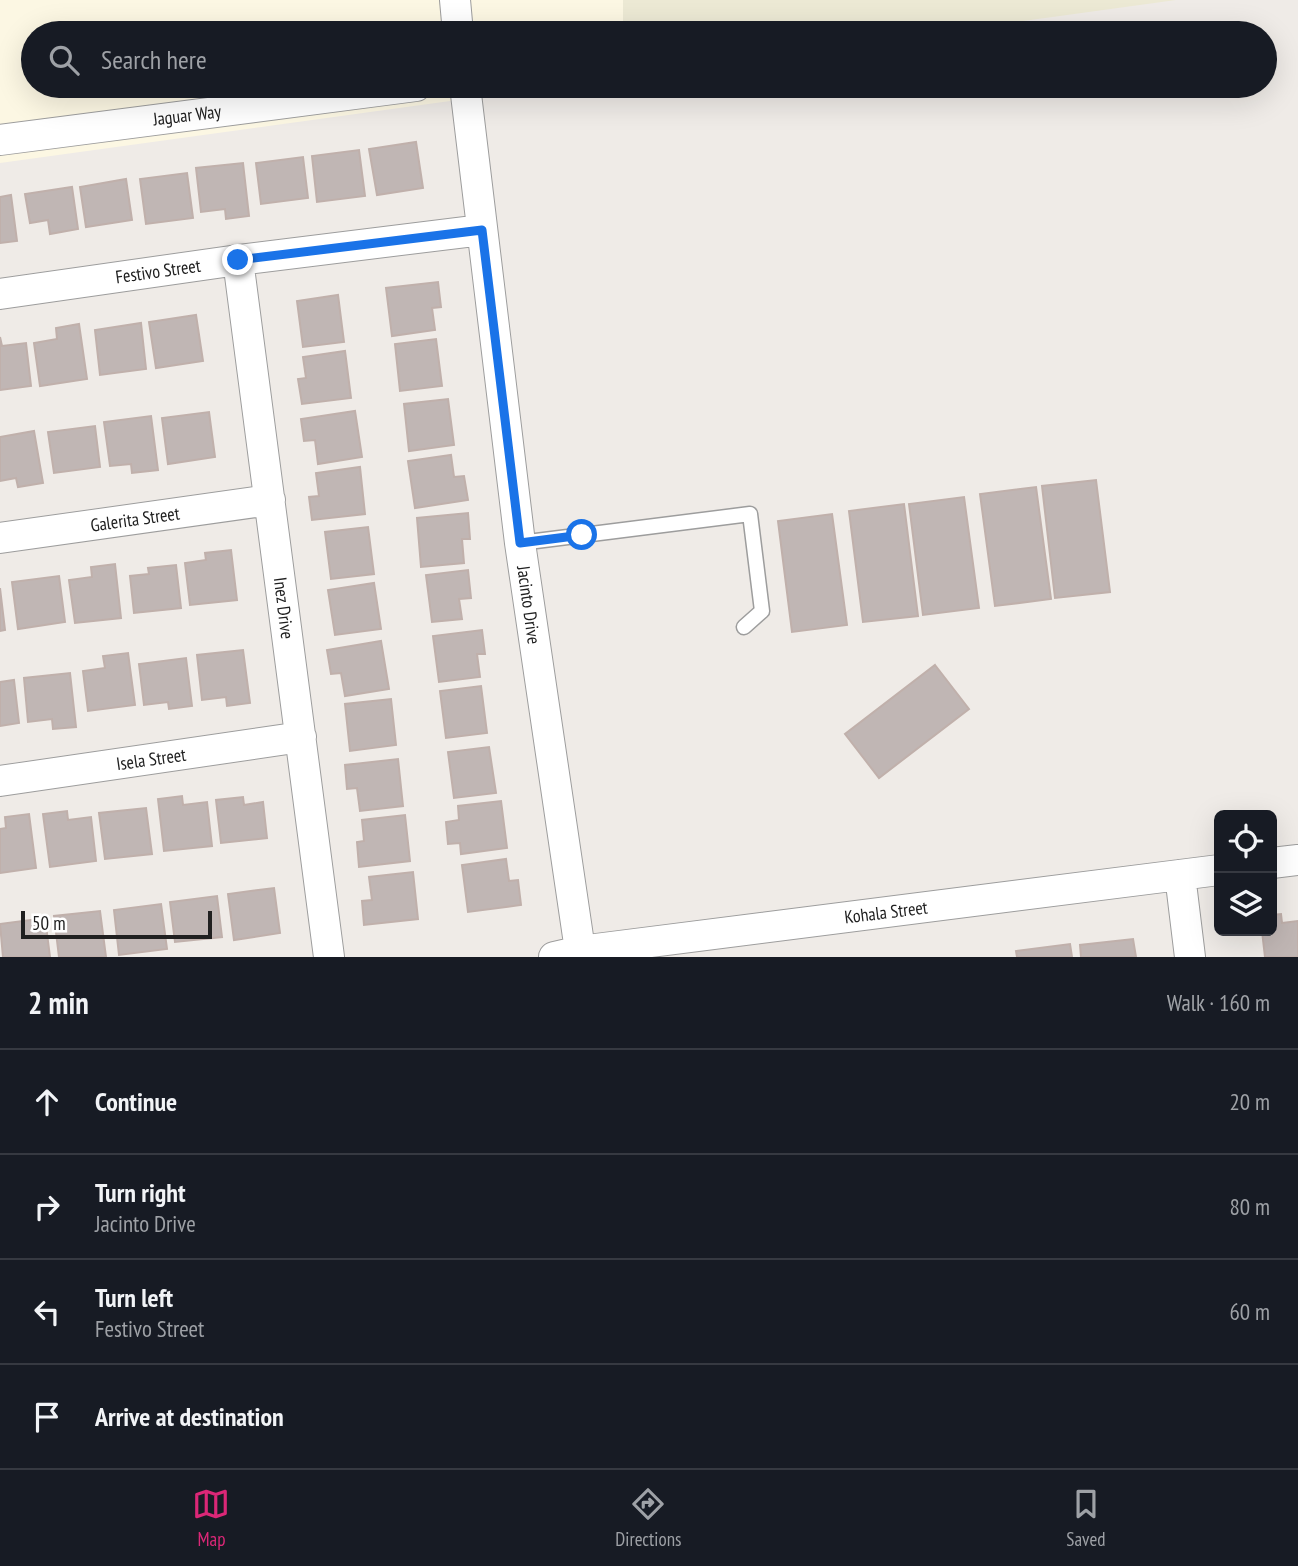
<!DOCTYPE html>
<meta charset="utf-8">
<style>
:root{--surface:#171b24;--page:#242831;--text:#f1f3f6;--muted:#9ea1a6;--line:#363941;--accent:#db2777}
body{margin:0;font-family:"PT Sans Narrow",sans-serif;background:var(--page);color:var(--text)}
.controls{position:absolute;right:21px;bottom:21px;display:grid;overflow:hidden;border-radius:10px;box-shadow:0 7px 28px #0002}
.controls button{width:63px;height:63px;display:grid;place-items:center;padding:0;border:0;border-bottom:2px solid var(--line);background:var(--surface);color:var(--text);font:35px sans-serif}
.scale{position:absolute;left:21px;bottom:18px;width:191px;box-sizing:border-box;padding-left:7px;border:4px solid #202020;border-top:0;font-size:19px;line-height:24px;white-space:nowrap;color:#202020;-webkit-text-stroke:5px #fff;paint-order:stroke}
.stop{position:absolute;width:21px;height:21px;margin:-16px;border:5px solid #1a73e8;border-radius:50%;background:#fff}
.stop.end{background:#1a73e8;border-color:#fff;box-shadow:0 2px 7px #0008}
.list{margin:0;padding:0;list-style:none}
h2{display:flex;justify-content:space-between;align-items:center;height:91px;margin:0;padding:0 28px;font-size:30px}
h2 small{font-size:23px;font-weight:400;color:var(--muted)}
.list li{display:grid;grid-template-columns:46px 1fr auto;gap:21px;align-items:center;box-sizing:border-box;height:105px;padding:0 28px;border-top:2px solid var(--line)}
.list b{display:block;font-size:26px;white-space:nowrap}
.list p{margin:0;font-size:23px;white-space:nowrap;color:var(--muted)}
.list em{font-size:23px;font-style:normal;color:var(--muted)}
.icon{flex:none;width:38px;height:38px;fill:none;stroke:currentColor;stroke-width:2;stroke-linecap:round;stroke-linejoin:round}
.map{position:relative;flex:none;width:1298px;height:957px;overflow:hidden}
.search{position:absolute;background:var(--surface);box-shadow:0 7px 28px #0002;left:21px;right:21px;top:21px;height:77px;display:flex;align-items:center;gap:18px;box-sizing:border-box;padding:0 24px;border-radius:38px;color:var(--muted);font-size:26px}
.sheet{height:511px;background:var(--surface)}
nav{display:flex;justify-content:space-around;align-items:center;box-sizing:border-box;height:98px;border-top:2px solid var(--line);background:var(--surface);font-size:19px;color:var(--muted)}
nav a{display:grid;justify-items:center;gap:4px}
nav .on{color:var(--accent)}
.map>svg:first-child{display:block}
.education{fill:#fcf7e3}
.farmland{fill:#ece9d4}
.building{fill:#c0b6b4;stroke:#c0b0ab;stroke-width:2}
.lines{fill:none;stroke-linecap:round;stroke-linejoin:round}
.service-casing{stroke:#9d9d9d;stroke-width:17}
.minor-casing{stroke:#9d9d9d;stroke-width:32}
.service{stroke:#fff;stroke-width:14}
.minor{stroke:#fff;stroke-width:30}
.route{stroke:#1a73e8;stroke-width:9}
.labels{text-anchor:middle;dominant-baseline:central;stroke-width:5;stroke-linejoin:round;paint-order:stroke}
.street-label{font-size:18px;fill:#202020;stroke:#fff}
</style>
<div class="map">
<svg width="1298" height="957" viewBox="0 0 1298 957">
<rect width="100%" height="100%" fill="#efebe7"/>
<path class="education" d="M0,0H623V33H33V86H559L0,163Z"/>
<path class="farmland" d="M623,0H1176L937,33H623Z"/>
<path class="building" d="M416,142L423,188L377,195L369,149Z
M359,150L365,196L317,202L312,156Z
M303,157L308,198L261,204L256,163Z
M243,163L249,216L226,219L225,209L201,212L196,168Z
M187,173L193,218L146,224L140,179Z
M126,179L132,220L86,227L80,187Z
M72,187L78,229L50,234L48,220L30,223L25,194Z
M11,195L17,241L0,243V197Z
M438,282L441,307L432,308L435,330L392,336L386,288Z
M338,295L344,342L303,347L297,301Z
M196,315L203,361L156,368L149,322Z
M141,323L146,369L100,375L95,330Z
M79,324L87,379L40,386L34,343L57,339L56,328Z
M0,337L2,346L26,343L31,386L0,390Z
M436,339L442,386L400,391L395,344Z
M345,351L351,398L302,404L298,379L306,378L303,357Z
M448,399L454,445L409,451L404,404Z
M355,411L362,457L318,464L315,440L304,441L301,419Z
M209,412L215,457L168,464L162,418Z
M151,416L158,470L132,473L131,464L110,466L104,422Z
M95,426L100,467L54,473L48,432Z
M34,431L43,483L18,487L16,478L0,481V437Z
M451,455L454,477L464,476L468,500L415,508L408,461Z
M360,467L365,514L312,520L309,497L319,496L316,473Z
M1096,480L1110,592L1055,598L1042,486Z
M1036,487L1051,599L995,606L980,494Z
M964,497L979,608L923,615L909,504Z
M904,504L918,616L863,622L849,511Z
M468,513L470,539H462L464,563L421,567L417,518Z
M832,514L847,625L792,632L778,521Z
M368,527L374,574L331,579L325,532Z
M231,550L237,600L190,605L185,563L206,560L205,553Z
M115,564L121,618L75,623L69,580L92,577L91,567Z
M176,565L181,608L134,613L130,576L149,574L148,568Z
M468,570L471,598L459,599L462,619L432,622L426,575Z
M59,576L65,622L18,629L12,582Z
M374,583L381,629L335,635L328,590Z
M0,588L5,630L0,631Z
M482,630L485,654H477L480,677L439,682L433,636Z
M381,641L389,689L345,696L341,673L331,674L327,650Z
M243,650L250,703L227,706L226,697L202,700L197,655Z
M128,653L135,705L88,711L83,671L105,668L103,656Z
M186,658L192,706L169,709L168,702L144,705L139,664Z
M935,665L969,709L879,778L845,734Z
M70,673L76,727L53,729L52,719L28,722L24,678Z
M14,680L19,723L0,726V682Z
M481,686L487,733L446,738L440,691Z
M391,699L396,745L350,751L345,704Z
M489,747L496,793L454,798L448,752Z
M398,759L403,806L360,811L357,788L347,789L345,765Z
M182,796L183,805L207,802L212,846L164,851L158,799Z
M243,797L244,805L263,802L267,838L221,843L216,800Z
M501,801L507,848L461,854L460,843L448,844L446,822L459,820L458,806Z
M146,808L152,854L105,859L99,813Z
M67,811L68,820L91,817L96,861L50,867L43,814Z
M29,814L36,868L0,873V829L6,828L5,817Z
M405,815L410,861L359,867L357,842L364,841L362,820Z
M506,859L509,881L518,880L521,905L468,912L462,865Z
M413,872L418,919L364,925L362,901L372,900L369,877Z
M274,888L280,933L234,940L228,894Z
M217,896L222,937L175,942L170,902Z
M161,904L167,949L119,955L114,910Z
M100,911L106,957H59L54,916Z
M1281,914L1282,923L1298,921V957H1265L1262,931H1272V915Z
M45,918L50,957H3L0,924Z
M1133,939L1136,957H1081L1080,945Z
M1070,944L1072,957H1017L1016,951Z"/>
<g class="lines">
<g class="service-casing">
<path id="service" d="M520,543L750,514L762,611L744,627"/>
</g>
<g class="minor-casing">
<path id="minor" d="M455,0L458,33
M465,86L520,543L581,957
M0,140L416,86
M238,260L329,957
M0,294L238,260L482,230
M0,538L270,500
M0,781L301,737
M1272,863L1298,860
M1180,875L1190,957
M554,957L580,951L1219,870"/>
</g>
<use href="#service" class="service"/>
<use href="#minor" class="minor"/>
</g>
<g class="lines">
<path class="route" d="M238,260L482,230L520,543L582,535"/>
</g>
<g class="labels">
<g class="street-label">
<text transform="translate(187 115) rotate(-7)">Jaguar Way</text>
<text transform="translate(158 271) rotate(-8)">Festivo Street</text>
<text transform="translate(135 519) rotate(-8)">Galerita Street</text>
<text transform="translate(529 605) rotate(82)">Jacinto Drive</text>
<text transform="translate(284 608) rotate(83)">Inez Drive</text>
<text transform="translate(151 759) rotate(-8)">Isela Street</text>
<text transform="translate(886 912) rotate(-7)">Kohala Street</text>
</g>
</g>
</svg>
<div class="controls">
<button><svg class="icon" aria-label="locate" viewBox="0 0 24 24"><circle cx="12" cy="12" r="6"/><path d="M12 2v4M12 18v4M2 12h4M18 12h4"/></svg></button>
<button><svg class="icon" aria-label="layers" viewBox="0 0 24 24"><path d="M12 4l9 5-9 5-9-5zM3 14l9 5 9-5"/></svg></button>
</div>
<div class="scale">50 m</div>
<div class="stop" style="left:582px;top:535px"></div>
<div class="stop end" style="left:238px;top:260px"></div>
<div class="search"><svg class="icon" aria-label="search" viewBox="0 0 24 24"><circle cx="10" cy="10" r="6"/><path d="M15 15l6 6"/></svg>Search here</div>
</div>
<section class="sheet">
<h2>2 min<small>Walk · 160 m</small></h2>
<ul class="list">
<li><svg class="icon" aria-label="ahead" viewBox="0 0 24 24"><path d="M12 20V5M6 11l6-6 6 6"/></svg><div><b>Continue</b></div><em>20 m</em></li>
<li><svg class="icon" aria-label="right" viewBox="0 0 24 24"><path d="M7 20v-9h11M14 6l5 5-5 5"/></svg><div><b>Turn right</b><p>Jacinto Drive</p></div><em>80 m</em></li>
<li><svg class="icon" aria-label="left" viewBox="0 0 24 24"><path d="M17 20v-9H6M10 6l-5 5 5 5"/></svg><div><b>Turn left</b><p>Festivo Street</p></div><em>60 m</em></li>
<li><svg class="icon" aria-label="arrive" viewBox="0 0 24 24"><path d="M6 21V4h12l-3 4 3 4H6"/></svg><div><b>Arrive at destination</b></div></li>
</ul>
</section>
<nav>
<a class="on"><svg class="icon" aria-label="map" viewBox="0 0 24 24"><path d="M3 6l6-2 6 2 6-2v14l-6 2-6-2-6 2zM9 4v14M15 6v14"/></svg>Map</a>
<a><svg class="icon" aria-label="directions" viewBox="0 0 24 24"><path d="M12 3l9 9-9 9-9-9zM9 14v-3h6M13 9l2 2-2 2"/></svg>Directions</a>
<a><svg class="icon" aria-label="saved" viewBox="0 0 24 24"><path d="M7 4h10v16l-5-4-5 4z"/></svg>Saved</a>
</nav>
